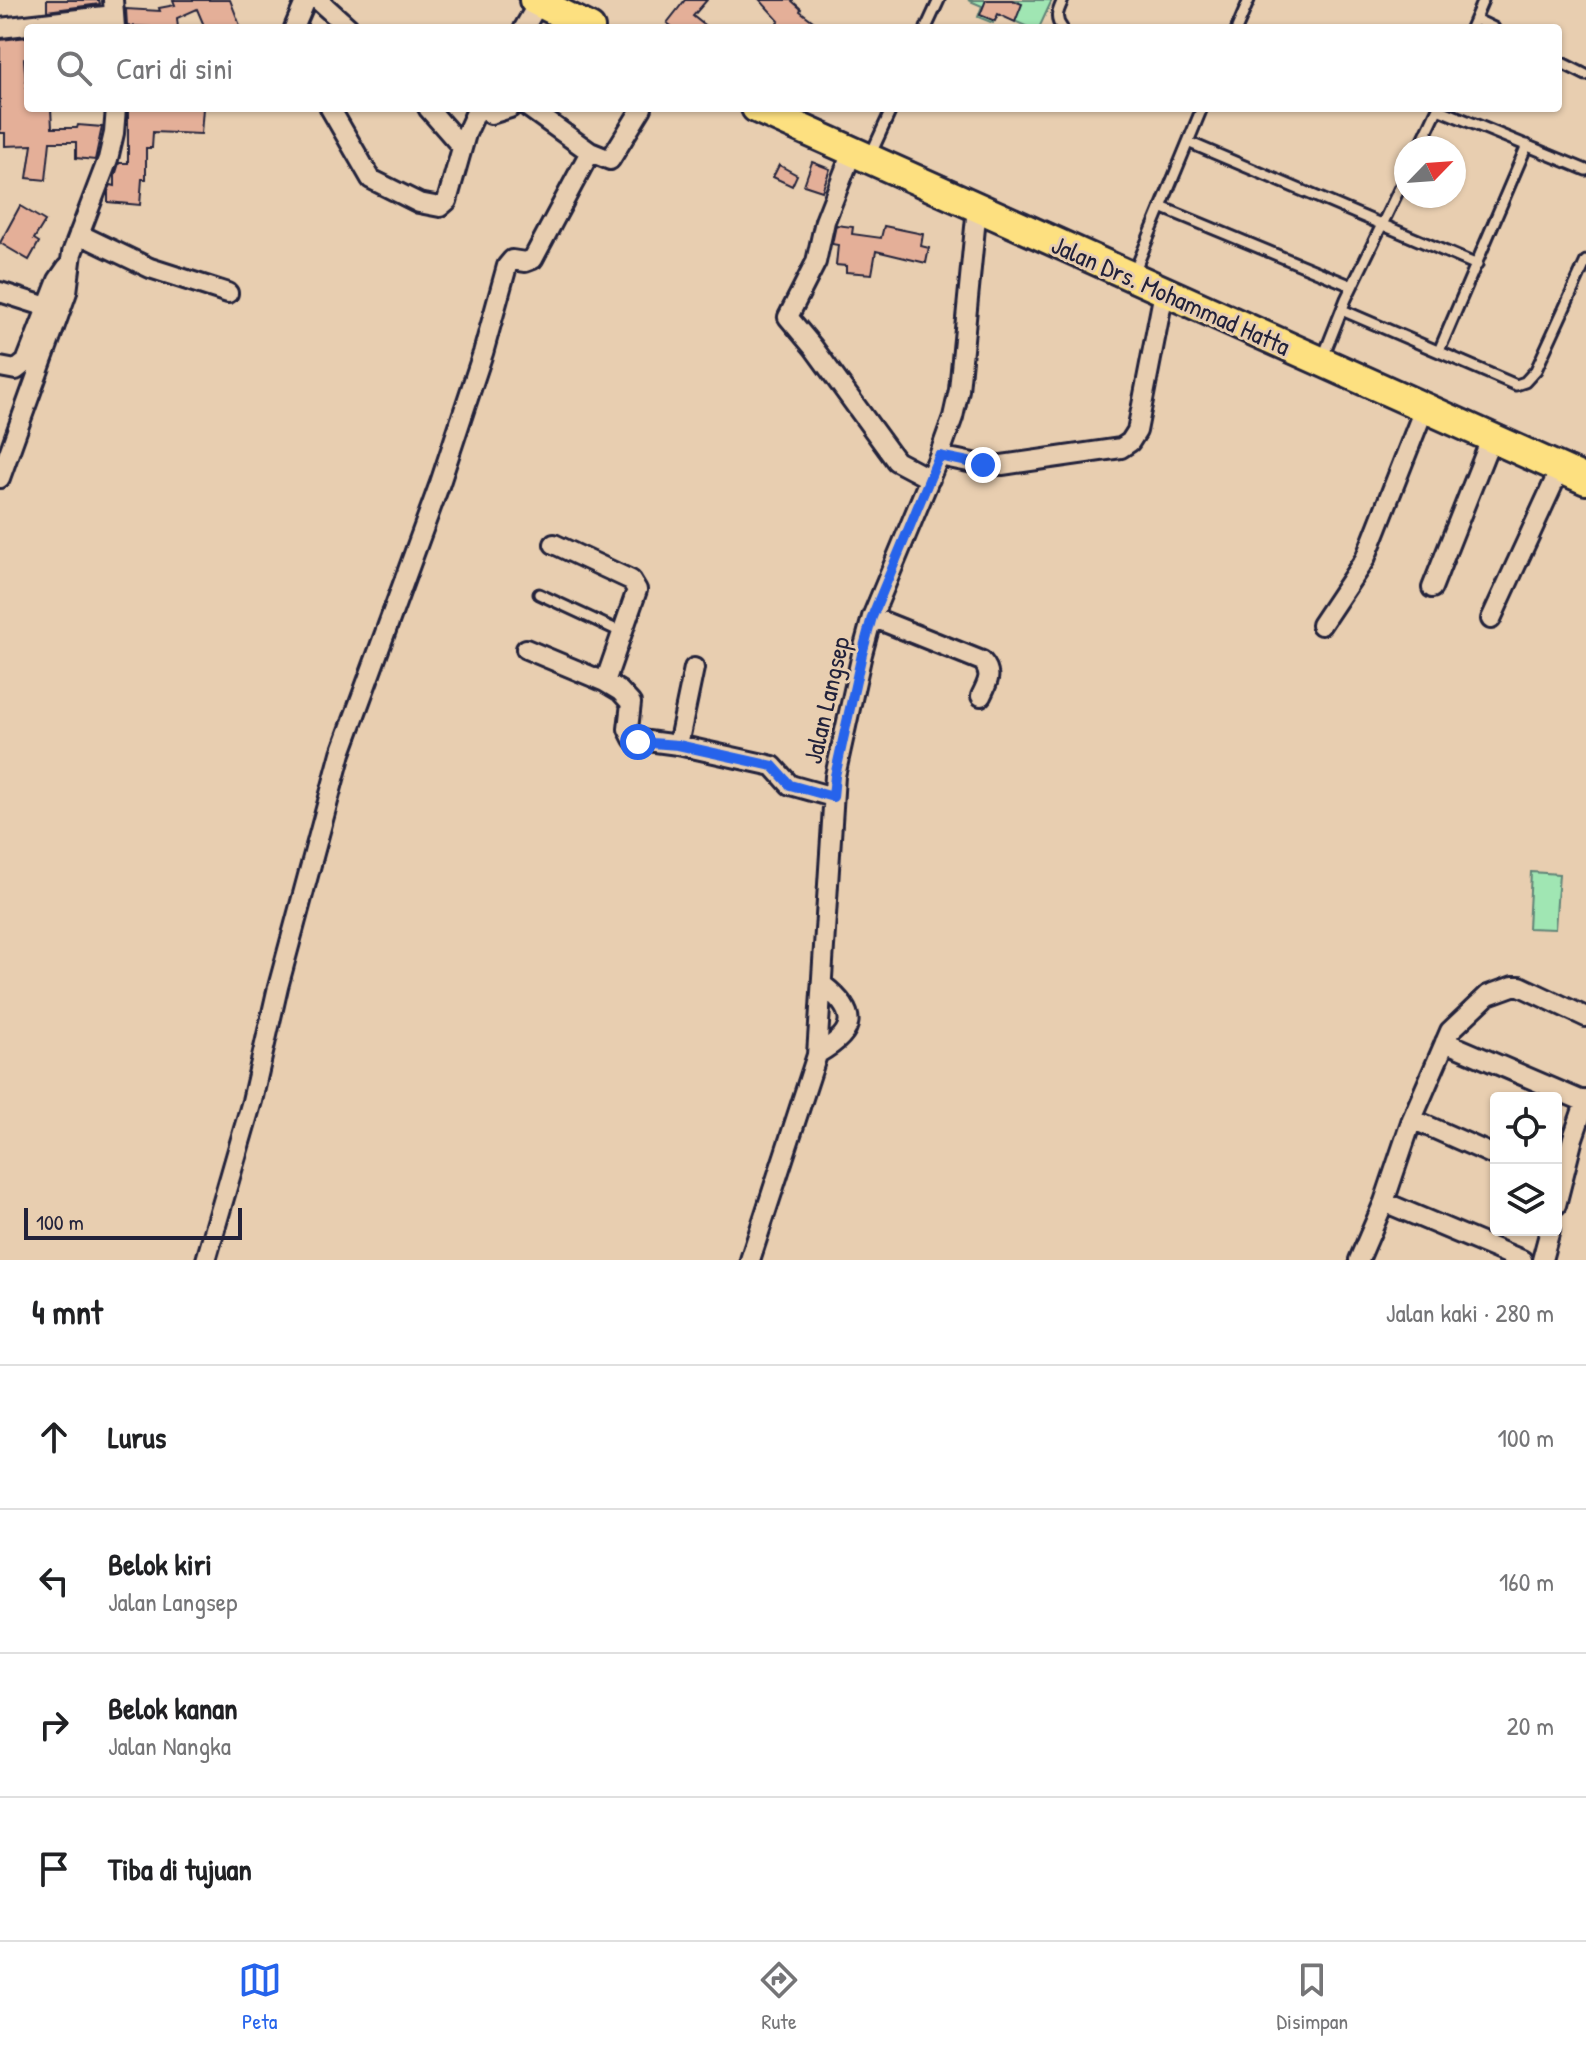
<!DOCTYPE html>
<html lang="id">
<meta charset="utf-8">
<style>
:root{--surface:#fff;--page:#f2f2f2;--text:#202124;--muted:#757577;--line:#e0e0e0;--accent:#2563eb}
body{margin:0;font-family:"Patrick Hand",sans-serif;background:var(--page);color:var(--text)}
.controls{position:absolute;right:24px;bottom:24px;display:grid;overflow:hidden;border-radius:8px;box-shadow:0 2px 6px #0004}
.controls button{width:72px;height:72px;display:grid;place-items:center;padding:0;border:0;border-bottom:2px solid var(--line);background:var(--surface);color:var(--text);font:40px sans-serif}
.compass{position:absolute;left:1394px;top:136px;width:72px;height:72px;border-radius:50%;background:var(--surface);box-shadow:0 2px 6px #0004;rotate:65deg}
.scale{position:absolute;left:24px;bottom:20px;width:218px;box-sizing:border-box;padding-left:8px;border:4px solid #22223b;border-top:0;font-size:22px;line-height:28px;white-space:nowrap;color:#22223b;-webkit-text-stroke:6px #e8ceb0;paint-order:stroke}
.stop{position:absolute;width:24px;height:24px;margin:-18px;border:6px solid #2563eb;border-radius:50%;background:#fff}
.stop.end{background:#2563eb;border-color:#fff;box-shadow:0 2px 8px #0008}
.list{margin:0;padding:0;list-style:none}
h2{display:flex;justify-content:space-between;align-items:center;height:104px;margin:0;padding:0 32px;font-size:34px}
h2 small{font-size:26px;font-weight:400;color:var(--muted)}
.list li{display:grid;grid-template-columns:52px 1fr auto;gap:24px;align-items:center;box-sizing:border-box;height:144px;padding:0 32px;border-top:2px solid var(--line)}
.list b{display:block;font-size:30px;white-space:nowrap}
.list p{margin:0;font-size:26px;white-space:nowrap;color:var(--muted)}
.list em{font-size:26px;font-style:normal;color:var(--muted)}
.icon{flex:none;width:44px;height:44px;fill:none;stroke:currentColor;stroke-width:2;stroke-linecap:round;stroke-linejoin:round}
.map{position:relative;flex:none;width:1586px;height:1260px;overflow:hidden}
.search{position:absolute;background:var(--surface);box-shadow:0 2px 6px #0004;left:24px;right:24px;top:24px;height:88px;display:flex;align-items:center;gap:20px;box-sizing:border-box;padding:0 28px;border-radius:8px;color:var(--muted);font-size:30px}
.sheet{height:680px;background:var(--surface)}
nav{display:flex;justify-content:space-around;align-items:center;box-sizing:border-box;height:112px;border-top:2px solid var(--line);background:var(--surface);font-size:22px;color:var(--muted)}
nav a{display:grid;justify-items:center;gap:4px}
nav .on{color:var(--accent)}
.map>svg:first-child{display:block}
.green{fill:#a0e6b3;stroke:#618477;stroke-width:2}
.building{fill:#e4af98;stroke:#22223b;stroke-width:2}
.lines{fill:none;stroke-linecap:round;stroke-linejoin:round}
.lane-casing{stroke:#22223b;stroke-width:15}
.street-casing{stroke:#22223b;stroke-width:24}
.primary-casing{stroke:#22223b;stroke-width:34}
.lane{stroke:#e8ceb0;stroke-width:9}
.street{stroke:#e8ceb0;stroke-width:18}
.primary{stroke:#fde080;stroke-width:28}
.route{stroke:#2563eb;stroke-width:10}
.labels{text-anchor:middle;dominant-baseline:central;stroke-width:6;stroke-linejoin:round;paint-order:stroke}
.street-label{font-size:26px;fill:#22223b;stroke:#e8ceb0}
</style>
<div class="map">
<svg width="1586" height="1260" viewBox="0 0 1586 1260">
<rect width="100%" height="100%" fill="#e8ceb0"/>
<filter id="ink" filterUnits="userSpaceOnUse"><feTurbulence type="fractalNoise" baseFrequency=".0125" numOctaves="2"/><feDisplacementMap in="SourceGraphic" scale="16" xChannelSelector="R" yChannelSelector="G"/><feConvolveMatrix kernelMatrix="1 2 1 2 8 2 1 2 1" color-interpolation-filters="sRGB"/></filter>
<g filter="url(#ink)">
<path class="green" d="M968,0H1052L1039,28H1030L997,13L993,23L978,17L982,6Z
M1531,872L1559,874L1555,929L1528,928Z"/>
<path class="building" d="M47,0H99L100,4L47,11Z
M173,0H230L241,28H205L197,9L177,18L178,28L127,26L126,9L160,11L159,8L175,5Z
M685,0H707L693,16L708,28H674L667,23Z
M760,0H791L801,9L800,11L822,28H773L779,21Z
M986,0H1012L1022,4L1015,22L998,14L995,21L980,15Z
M28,37V58L24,59L28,108H51L52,128H77L78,125L102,127L95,160L76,158V142H50L46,180L27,178L32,145L5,146V133H0V40Z
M128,108H203L201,134L153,132L152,148H146V179H142L140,205L108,202V191L111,185L115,186V176L119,163H128Z
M812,162L830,169L822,191L804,185Z
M779,165L797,175L792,186L773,177Z
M20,206L45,221L34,239L39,242L29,260L0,243Z
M836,225L853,227L852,234L881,238L884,226L923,234L921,246L929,248L926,263L876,251L872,274L846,272V266L836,265L838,245L832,244Z"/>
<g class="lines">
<g class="lane-casing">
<path id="lane" d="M1475,19L1494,28
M926,28L939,0
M1062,28C1054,18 1058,11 1063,0
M1237,28L1249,0
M1471,28L1483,0
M1558,61L1586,75
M1438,109L1586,170
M1188,142L1477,265
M1419,148L1438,108
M870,156L892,108
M1161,207L1352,286
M1133,275L1202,108
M1342,310L1516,385L1525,382L1536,370L1586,261
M1439,351L1527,145
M1323,357L1346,299L1406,175
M539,594L621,632"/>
</g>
<g class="street-casing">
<path id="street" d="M113,0L115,28
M318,0L349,28
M0,28L114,15
M294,28L306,0
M524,28L539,2
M330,108L371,179L419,203L440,207L447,201L466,134L478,108
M428,108L462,147
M529,108L590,152L610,160L642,108
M491,114L510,108
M852,152L825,221L816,262L788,317L813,347L896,461L930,479
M79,234L150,268L228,293
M0,292L47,307
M0,367L16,370L26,362L58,280L67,267
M939,456L983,465H1002L1121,448L1130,442L1137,431L1164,292
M0,478L67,292L72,253L108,159L114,133L116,108
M1432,588L1491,439
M872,617L982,661C993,673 988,682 981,696
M1491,619L1560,469
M1321,625L1365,559L1424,409
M526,649L605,682L637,590L631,580L554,544
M605,682L620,691L631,703L628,729L633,739L678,745L773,766L790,785L833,797
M678,745L694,668
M1445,1042L1585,1102
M817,1054C857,1032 859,1013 823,985
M1412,1119L1496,1156
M1556,1205L1573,1138L1586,1100
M206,1260L252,1101L278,987L341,753L440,483L483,353L507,266L512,260L525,262L533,259L590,152
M750,1260L817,1055L835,776L862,654L872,617L939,456L953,417L959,390L977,207
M1359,1260L1384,1202
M1522,1260L1384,1202L1412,1119L1450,1031L1488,995L1513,986H1520L1586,1017
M1542,1260L1550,1230"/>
</g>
<g class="primary-casing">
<path id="primary" d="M534,0L590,28
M756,108L1586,480"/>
</g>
<use href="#lane" class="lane"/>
<use href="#street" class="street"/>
<use href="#primary" class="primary"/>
</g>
</g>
<g class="lines" filter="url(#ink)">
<path class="route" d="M638,742L678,745L773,766L790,785L833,797L835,776L862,654L872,617L939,456L983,465"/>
</g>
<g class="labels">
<g class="street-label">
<text transform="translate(1171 295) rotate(24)">Jalan Drs. Mohammad Hatta</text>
<text transform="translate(826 700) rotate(-77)">Jalan Langsep</text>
</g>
</g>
</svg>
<div class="controls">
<button><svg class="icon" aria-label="locate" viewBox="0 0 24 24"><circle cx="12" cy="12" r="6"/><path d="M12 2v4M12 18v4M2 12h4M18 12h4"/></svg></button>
<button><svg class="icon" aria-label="layers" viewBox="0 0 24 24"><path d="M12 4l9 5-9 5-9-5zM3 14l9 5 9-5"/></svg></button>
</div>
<svg class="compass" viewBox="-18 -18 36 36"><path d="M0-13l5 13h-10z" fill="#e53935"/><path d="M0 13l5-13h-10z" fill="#757577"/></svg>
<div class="scale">100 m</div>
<div class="stop" style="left:638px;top:742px"></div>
<div class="stop end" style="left:983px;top:465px"></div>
<div class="search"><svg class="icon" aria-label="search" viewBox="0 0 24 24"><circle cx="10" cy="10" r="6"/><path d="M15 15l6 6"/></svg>Cari di sini</div>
</div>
<section class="sheet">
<h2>4 mnt<small>Jalan kaki · 280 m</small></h2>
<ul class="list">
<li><svg class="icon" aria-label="ahead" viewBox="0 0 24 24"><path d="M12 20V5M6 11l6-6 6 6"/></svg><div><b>Lurus</b></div><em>100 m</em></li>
<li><svg class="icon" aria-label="left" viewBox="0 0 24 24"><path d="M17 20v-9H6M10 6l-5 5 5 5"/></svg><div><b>Belok kiri</b><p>Jalan Langsep</p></div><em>160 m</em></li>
<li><svg class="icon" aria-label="right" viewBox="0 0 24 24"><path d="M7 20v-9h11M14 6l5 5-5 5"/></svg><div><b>Belok kanan</b><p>Jalan Nangka</p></div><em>20 m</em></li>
<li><svg class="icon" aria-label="arrive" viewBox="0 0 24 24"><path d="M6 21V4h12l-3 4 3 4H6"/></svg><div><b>Tiba di tujuan</b></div></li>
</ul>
</section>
<nav>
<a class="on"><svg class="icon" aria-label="map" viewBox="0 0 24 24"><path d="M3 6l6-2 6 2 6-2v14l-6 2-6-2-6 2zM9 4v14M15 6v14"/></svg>Peta</a>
<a><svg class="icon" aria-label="directions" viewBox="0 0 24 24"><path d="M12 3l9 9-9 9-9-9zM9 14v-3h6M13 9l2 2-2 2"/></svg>Rute</a>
<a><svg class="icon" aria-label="saved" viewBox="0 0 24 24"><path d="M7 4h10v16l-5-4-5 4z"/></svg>Disimpan</a>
</nav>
